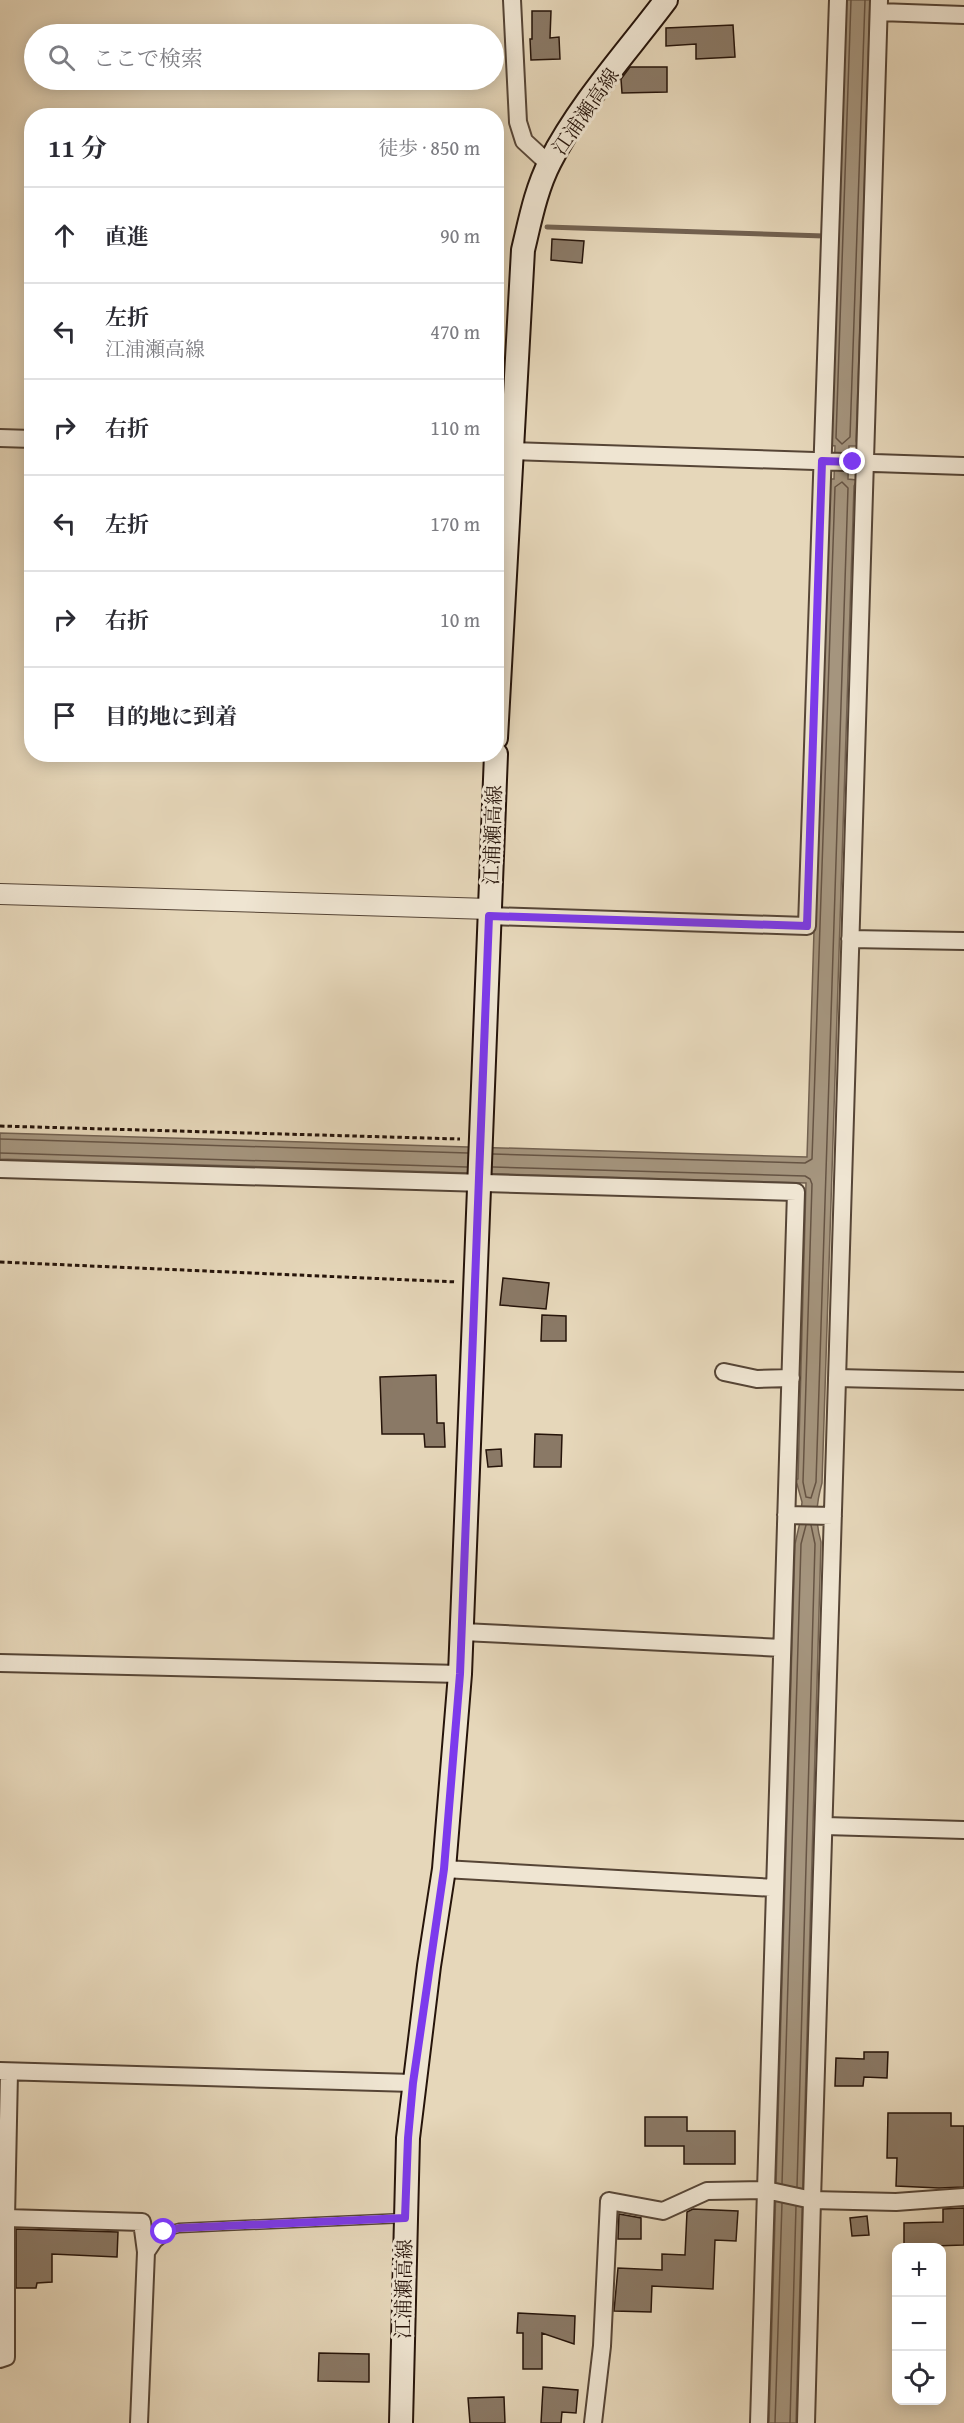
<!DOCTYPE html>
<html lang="ja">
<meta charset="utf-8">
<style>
:root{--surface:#fff;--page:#f7f7f7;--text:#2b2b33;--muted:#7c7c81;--line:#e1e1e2}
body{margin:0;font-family:"Gentium Book Plus","Noto Serif JP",serif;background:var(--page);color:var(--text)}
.controls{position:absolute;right:18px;bottom:18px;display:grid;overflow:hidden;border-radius:12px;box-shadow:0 3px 15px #0003}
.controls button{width:54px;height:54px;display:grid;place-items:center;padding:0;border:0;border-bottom:2px solid var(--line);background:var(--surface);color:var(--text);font:30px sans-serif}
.stop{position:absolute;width:18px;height:18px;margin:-14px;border:4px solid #7c3aed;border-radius:50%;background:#fff}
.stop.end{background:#7c3aed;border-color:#fff;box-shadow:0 2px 6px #0008}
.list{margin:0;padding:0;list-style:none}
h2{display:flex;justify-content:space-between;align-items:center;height:78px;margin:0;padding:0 24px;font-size:26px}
h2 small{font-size:20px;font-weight:400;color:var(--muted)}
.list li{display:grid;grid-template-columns:39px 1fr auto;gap:18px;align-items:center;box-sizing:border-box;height:96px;padding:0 24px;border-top:2px solid var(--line)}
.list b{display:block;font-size:22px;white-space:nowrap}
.list p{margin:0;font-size:20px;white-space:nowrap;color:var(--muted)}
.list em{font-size:20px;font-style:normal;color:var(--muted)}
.icon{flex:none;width:33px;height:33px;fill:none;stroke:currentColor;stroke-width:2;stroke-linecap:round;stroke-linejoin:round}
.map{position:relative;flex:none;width:964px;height:2423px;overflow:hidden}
.search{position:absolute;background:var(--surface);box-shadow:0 3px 15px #0003;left:24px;top:24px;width:480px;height:66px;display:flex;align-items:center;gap:15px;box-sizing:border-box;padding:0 21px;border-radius:33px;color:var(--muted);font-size:22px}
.panel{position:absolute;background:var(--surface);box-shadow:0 3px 15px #0003;left:24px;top:108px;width:480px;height:654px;border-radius:24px}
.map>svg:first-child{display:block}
.water{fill:#a5957e;stroke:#726150;stroke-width:1.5}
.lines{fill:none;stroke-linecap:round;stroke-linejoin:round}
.shore{stroke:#665444;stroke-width:1.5}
.stream{stroke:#726150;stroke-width:5}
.building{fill:#8a7966;stroke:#26140a;stroke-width:1.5}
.service-casing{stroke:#564536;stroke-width:11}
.minor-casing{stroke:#564536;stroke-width:20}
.tertiary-casing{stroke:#564536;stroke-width:22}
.secondary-casing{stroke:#26140a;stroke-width:26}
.path{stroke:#26140a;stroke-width:3;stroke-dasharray:4.5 3;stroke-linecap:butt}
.service{stroke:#efe5d2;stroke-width:8}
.minor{stroke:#efe5d2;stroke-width:16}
.tertiary{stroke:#efe5d2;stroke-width:20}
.secondary{stroke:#efe5d2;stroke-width:22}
.route{stroke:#7c3aed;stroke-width:8}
.labels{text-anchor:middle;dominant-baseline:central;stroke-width:6;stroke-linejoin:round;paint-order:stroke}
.street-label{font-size:20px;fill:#26140a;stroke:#efe5d2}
</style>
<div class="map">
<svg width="964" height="2423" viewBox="0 0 964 2423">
<rect width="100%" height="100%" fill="#e6d7ba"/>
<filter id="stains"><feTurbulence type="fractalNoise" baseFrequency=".00333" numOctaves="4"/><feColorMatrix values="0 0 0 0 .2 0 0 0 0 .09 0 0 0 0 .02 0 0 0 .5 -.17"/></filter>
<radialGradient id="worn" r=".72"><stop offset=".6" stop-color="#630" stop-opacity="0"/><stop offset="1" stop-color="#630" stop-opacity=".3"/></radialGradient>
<path class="water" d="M845,0H870L863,234L865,238H863L856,441L858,446H849L848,479L857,480L854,486L822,1483C816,1504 815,1521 821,1542L796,2423H769L795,1544L800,1522L802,1502L797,1484H793V1480L798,1479L806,1183L0,1159V1133L807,1157L828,479H834L835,446L829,445Z"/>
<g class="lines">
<path class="shore" d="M851,0L836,438L842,444L850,437L865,0
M0,1139L468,1153
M0,1153L467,1167
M493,1167L805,1176L810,1179L812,1184L803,1482L806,1497L811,1498L816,1482L848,488L842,482L835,487L812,1159L805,1163L493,1154
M782,2184L801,1544L806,1525
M797,2187L815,1544L811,1525
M775,2423L782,2203
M790,2423L796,2206"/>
<path class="stream" d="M547,227L824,236"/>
</g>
<path class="building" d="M532,11H551L550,38L559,37L560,59L531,60L530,39H532Z
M733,25L735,57L696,59V44L666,46V28Z
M630,67H667V92L622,93L621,79Z
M552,239L584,241L582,263L551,260Z
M503,1278L549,1283L546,1309L500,1305Z
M542,1315L566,1316V1341H541Z
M436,1375L437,1423H444L445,1447H425L424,1434H382L380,1377Z
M535,1434L562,1435L561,1467H534Z
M501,1449L502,1466L488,1467L486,1450Z
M864,2052H888L887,2078L864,2077L863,2086H835L836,2058L864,2059Z
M888,2113H951V2126H964V2187L939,2188L896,2186L897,2158H887Z
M645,2117H687V2131H735V2164H684V2146H645Z
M964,2208V2245L904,2247V2223L943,2222V2209Z
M693,2209L738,2211L736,2241L715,2240L713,2289L652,2286L651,2312L614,2311L618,2268L662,2270V2254L685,2255L687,2212Z
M619,2214L641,2218V2239H618Z
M867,2216L869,2235L852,2236L850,2218Z
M16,2229L118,2232L117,2257L52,2254V2282L37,2283L36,2288H16Z
M518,2313L575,2316L574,2344L542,2333V2369H523V2333H517Z
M319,2353L369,2354V2382L318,2381Z
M543,2387L578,2390L576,2413L562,2412L561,2423H541Z
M504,2397L505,2423H470L468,2398Z"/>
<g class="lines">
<g class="service-casing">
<path id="service" d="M164,2232L179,2228L405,2218"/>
</g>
<g class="minor-casing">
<path id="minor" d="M512,0L518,122L524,141L549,164
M879,12L964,15
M0,438L32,439
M511,451L964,466
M489,916L807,926L838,0
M850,939L964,941
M0,1169L796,1192L759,2423
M724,1372L757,1379L791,1378
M837,1378L964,1381
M786,1515L833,1516
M463,1632L782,1648
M0,1663L460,1674
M825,1826L964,1830
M444,1869L775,1888
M0,2071L413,2083
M9,2072L6,2218L142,2222L146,2252
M0,2359L6,2357V2218
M139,2423L146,2252L154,2240L164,2232
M593,2423L602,2346L609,2201L663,2211L707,2191L766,2190L812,2200L879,0
M806,2423L812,2200L896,2202L964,2197"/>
</g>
<g class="tertiary-casing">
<path id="tertiary" d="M0,894L489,909"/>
</g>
<g class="secondary-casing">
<path id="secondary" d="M496,738L523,250C530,221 536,189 550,162C580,103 627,52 666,0
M401,2423L408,2138L429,1966L444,1869L460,1674L496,754"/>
</g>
<path class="path" d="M0,1126L460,1139
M0,1262L457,1282"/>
<use href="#service" class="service"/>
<use href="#minor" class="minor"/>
<use href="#tertiary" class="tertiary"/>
<use href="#secondary" class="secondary"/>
</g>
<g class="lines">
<path class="route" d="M164,2232L179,2228L405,2218L408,2138L413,2083L444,1869L460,1674L489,916L807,926L822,461L853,462"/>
</g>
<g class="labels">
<g class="street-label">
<text transform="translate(585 111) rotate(-55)">江浦瀬高線</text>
<text transform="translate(492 835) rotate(-88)">江浦瀬高線</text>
<text transform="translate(403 2289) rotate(-89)">江浦瀬高線</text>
</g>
</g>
<rect width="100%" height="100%" filter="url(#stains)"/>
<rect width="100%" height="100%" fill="url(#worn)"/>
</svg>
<div class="controls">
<button>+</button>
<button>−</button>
<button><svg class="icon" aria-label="locate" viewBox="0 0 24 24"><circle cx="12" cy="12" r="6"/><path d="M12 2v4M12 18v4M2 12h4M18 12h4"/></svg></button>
</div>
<div class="stop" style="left:164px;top:2232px"></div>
<div class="stop end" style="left:853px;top:462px"></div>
<div class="search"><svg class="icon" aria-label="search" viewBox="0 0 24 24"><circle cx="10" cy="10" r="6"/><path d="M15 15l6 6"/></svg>ここで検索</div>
<section class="panel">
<h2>11 分<small>徒歩 · 850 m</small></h2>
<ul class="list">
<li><svg class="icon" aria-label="ahead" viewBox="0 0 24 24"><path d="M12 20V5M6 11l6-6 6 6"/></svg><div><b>直進</b></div><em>90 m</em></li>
<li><svg class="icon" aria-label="left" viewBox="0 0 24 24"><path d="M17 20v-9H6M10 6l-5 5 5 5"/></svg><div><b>左折</b><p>江浦瀬高線</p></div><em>470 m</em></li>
<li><svg class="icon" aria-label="right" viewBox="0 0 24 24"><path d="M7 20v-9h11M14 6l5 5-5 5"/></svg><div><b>右折</b></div><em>110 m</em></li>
<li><svg class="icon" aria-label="left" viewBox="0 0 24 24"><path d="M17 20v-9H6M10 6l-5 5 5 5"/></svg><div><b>左折</b></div><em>170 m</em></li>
<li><svg class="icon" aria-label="right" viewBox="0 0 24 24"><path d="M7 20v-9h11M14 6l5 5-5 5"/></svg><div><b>右折</b></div><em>10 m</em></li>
<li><svg class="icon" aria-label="arrive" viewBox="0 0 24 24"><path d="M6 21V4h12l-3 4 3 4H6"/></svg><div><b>目的地に到着</b></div></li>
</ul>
</section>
</div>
